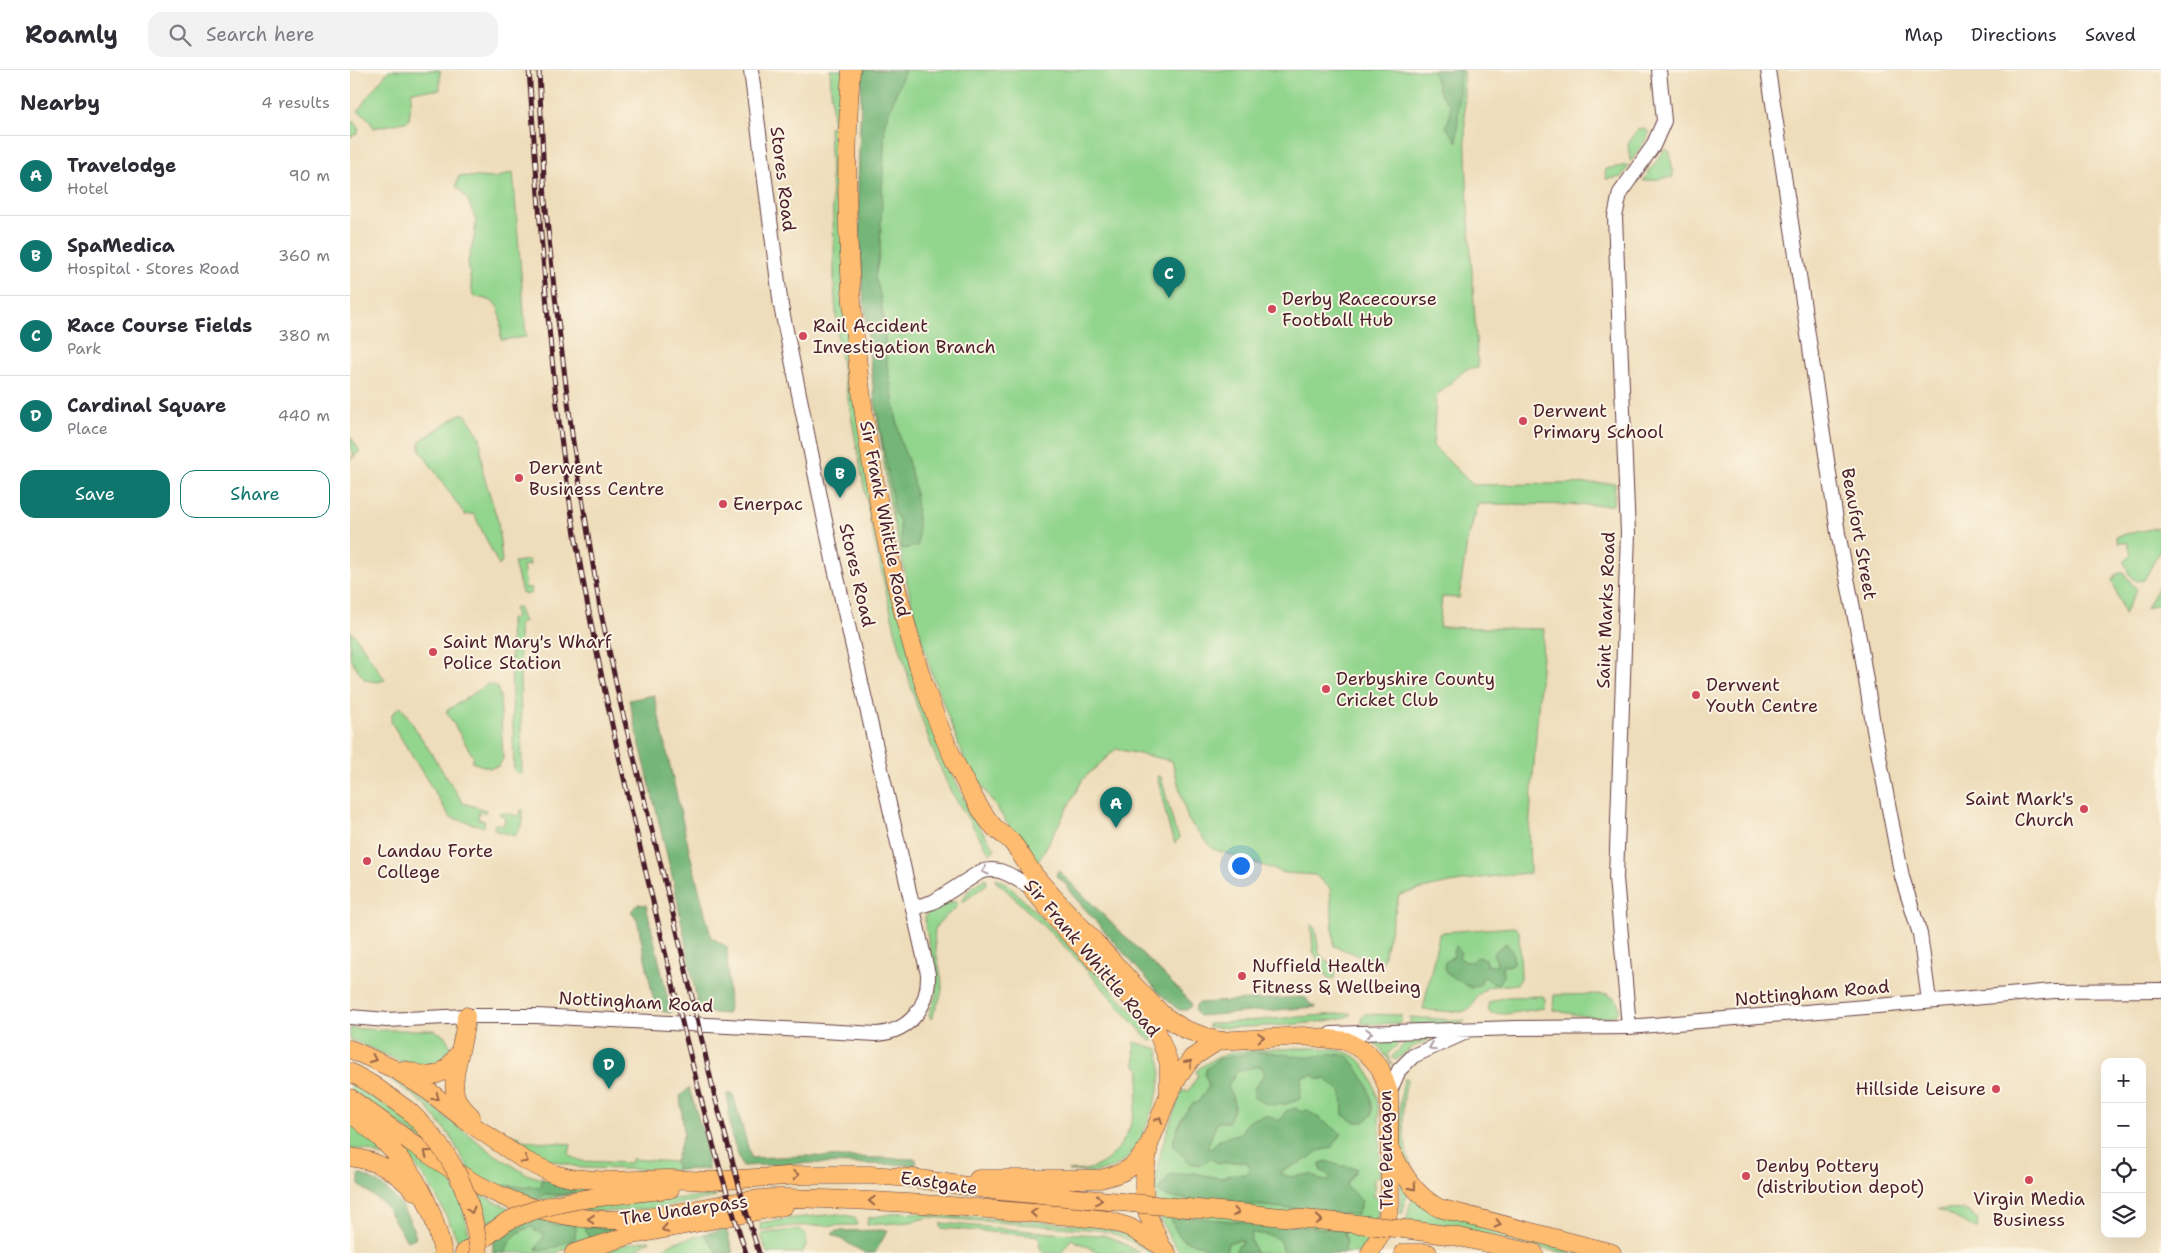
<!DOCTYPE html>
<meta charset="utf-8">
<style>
:root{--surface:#fff;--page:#f2f2f3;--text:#2b2b33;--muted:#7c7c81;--line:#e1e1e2;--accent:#0f766e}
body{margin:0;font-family:"Shantell Sans",sans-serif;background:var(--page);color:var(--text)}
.controls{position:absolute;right:15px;bottom:15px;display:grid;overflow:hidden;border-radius:10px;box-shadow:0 5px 20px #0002}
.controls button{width:45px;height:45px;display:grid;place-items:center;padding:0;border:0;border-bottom:1px solid var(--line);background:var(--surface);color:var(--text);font:25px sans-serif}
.you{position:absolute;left:890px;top:795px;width:18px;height:18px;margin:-12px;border:4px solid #fff;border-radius:50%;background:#1a73e8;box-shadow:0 0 0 8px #1a73e833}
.badge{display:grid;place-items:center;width:32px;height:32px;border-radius:50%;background:var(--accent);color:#fff;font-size:16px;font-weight:700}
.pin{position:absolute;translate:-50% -41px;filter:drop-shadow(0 1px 2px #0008)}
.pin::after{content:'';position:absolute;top:26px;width:18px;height:15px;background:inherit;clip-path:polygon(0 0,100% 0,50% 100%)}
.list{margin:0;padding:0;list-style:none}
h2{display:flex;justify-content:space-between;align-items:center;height:65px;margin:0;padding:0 20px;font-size:21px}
h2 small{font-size:16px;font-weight:400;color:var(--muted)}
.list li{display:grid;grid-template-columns:32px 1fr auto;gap:15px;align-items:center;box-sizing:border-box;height:80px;padding:0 20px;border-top:1px solid var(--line)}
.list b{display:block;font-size:19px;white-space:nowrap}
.list p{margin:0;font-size:16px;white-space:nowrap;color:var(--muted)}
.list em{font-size:16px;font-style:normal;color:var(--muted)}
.actions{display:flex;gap:10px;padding:15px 20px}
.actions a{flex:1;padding:11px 0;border:1px solid var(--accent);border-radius:15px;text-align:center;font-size:18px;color:var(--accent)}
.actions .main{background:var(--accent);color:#fff}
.icon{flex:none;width:28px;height:28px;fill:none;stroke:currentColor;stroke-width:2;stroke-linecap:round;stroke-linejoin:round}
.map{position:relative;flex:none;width:1811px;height:1183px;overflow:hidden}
header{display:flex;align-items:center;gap:30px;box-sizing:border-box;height:70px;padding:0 25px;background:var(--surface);border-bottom:1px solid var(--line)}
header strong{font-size:24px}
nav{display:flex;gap:28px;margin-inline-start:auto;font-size:18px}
.search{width:350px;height:45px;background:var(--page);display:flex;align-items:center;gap:12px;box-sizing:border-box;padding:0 18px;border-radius:15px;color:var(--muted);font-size:19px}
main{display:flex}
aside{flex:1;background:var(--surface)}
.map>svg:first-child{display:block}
.green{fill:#92d58d;stroke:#6e7a5c}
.forest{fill:#75b678;stroke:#606a52}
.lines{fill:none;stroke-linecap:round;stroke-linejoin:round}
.tertiary-casing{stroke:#633c40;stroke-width:16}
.primary-casing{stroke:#633c40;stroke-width:19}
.trunk-casing{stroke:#633c40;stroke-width:19}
.tertiary{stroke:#fff;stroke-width:14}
.primary{stroke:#fdbc6f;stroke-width:18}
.trunk{stroke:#fdbc6f;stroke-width:18}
.rail-casing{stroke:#4a1f2b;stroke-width:5}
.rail{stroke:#fcf5e5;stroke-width:3;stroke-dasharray:9;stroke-linecap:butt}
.primary-bridge-casing{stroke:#633c40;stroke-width:19;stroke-linecap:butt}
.primary-bridge{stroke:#fdbc6f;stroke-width:18}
.oneway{stroke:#ae9aa0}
.oneway2{stroke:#9b664a}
.poi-dot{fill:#d1495b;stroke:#fcf5e5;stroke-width:2}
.labels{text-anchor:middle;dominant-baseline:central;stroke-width:4;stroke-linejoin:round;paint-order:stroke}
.street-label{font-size:18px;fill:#4a1f2b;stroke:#fcf5e5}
.poi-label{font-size:18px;fill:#4a1f2b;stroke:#fcf5e5;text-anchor:start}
</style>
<header>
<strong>Roamly</strong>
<div class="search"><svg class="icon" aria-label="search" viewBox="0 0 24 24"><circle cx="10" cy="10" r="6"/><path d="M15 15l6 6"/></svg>Search here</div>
<nav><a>Map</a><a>Directions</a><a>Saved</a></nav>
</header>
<main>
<aside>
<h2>Nearby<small>4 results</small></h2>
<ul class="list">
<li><span class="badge">A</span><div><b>Travelodge</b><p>Hotel</p></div><em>90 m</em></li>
<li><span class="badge">B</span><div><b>SpaMedica</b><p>Hospital · Stores Road</p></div><em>360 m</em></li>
<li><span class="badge">C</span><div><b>Race Course Fields</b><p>Park</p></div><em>380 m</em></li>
<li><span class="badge">D</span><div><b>Cardinal Square</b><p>Place</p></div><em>440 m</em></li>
</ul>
<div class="actions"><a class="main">Save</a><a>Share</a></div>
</aside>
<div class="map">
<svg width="1811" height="1183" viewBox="0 0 1811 1183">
<rect width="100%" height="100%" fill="#fcf5e5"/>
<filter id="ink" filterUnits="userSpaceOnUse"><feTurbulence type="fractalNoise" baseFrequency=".02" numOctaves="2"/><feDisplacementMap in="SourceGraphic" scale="10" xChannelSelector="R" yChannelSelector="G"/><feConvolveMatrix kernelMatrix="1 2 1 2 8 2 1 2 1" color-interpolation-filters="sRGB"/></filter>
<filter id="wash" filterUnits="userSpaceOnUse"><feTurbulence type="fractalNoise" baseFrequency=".0096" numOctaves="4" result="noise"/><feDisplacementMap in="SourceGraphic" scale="20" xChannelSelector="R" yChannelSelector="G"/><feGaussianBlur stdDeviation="1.12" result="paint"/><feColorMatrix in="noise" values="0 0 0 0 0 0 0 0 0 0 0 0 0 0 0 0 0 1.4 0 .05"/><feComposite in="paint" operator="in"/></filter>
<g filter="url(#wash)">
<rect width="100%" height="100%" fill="#eeddba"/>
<path class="green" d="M39,0H90V20L62,21L59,50L55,52L24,58L17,47L8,41L18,26Z
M480,0H495L503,296L592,683L625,751L645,779L640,784L600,720L586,688L566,634L545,560L522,461L488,274L484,215V174L479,57L483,56Z
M512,0H1113L1118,137L1128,298L1116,299L1086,326L1083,376L1123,415L1265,413L1263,435L1128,434L1117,472L1109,528L1092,527L1089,557L1194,559L1179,760L1180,803C1136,806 1092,813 1049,825L1032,894L984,876L980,818L965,805L935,803L863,779L838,750L822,691L766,679L733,709L686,796L615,691L581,601L562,535L541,440L525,332L512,211L508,118Z
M0,51L5,53L9,59L7,64L0,67Z
M1294,58L1298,61V66L1282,90L1280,91L1278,74L1288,59Z
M1315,79L1320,82L1323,107L1293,111Z
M1279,95L1272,107L1256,109L1255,99Z
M163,102L176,267L151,270C150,257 154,235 139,230C133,228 128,228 123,226L118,192L124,169L126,151L118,130L106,116L109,106L145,108Z
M110,344H115L130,367L133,403L148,451L152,492L149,496L124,444L115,445L70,380V371Z
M0,366L10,381L0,390L4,385L0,378Z
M1811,457V479L1794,510L1786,511L1779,504L1774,491L1781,485L1778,473H1768L1766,466Z
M179,490L180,495L173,496L176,518H182L181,523L176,525L172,523L164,492Z
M1773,502L1787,520L1774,544L1762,509L1766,508L1765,505Z
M1811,511V534L1796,538Z
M168,537L174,552L169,554L172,701V703L168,704L164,699L160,549L166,548L164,539Z
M0,560L3,565L4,564L35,610L28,612L15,610L0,588Z
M138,614L147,617L150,627L153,688L149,696L140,698L121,692L124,688L96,641Z
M51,636L113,733L136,740L135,743L129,741L128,749L135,751L134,757L100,747L41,652L42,644Z
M807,706L811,707L825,759L830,768L825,773L820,761Z
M172,739L173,753L165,766L144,760L145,754L154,755L155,747L150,745V742L168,746Z
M636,808L637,814L612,833C616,820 624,815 636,808Z
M645,808L657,814L705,861L793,952L804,970L800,971L720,882L652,816L647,813Z
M607,831V837C601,843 592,848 587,855C579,867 593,902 592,919C591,930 585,939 581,949L579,944L586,925L587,909L575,855V847L581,837Z
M961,854L965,857L969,883L987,902L983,909L978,908L963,881Z
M1164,857L1169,861L1171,906L1167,914L1138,917L1127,926L1120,939L1112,942L1073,940L1089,864L1093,862Z
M1259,924V926L1265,928C1287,961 1214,942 1203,940L1204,925Z
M1193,926L1195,929L1194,938L1156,944L1140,943L1138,937L1139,932L1156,927Z
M1000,943V945C987,954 879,959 858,957V954Z
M1015,944L1051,945V953L1012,954L1011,949Z
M1060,947L1115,951L1107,955H1060Z
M0,958L30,960H84L95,966L102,979L91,999L58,995L0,969Z
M1053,965V969L1038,984L1042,995L1031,979L1016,966Z
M1088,966L1063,977L1046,990L1042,987L1060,967Z
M784,972L808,979C814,1005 810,1018 801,1043C791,1070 781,1098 746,1102C738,1103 728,1101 719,1101C725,1100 733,1101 739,1099C779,1088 789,1035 790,999L785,995Z
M927,979C949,979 973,975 995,982C1038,994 1028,1071 1030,1106L1024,1108V1126L1029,1130C1029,1148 1021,1169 1008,1183H831C786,1130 811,1077 832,1021H838L848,1006L846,1001C874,979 892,981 927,979Z
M24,999L46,1009L144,1084L176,1104L215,1116L244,1120L184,1131L121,1103L100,1066L77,1037L60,1023Z
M1055,1008L1058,1009C1051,1027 1052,1064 1057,1083C1059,1092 1064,1100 1069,1108L1066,1112C1062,1103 1055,1093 1053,1084C1048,1064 1048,1027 1055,1008Z
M0,1011C28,1028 60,1047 79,1075L0,1020Z
M0,1048L36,1087L16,1080L0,1079Z
M20,1050L99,1107L112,1134L119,1164L108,1171C96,1144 83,1117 64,1094C51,1078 35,1064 20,1050Z
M160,1065L170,1067V1070L221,1074L219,1085L231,1091L280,1093L282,1089L325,1092L327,1100L232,1098L200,1090L163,1072L158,1068Z
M1051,1107L1058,1120L1053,1143H1050Z
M129,1124L161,1139L138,1153Z
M1065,1124L1238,1183H1216L1056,1152L1060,1135Z
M366,1125V1127C319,1137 283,1143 234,1141V1137Z
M1588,1139C1602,1141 1620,1136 1628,1150L1627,1159Z
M552,1142L747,1156L778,1165L803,1183H798C782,1170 767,1163 747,1160L580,1147L560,1152L517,1155L518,1148Z
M196,1144L294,1157L220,1176L206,1183H143L147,1168Z
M488,1144L505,1147L507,1155L444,1156L411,1160L410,1153L444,1148Z
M591,1153L702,1163L754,1165L771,1172L790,1183H750L721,1169L711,1183H694L690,1178L689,1166L591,1158Z
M376,1159L383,1183H304L325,1172Z
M449,1159C460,1165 458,1173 452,1183H417L411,1164Z
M300,1170L282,1183H247L277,1174Z"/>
<path class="forest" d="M512,0H555L535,52L530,181L525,208L529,219L534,252L537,294L550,368C551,376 555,382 558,390C566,418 569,447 568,476L552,479L549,449L544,443L541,419L525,332L512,211L508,118Z
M1082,0H1110L1107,72L1096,57L1100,46V35L1091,25Z
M304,625L340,784L361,867L377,877L379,939L377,944L349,942L325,818L279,630Z
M708,800L838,929L841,933V937L837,940H829L810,924L720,822L715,813L706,806Z
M288,834L296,835L321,943L301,938L304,932L287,849L281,841Z
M1156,873L1163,882V893L1159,896H1152L1153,906L1148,914L1143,913L1135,907L1131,909V914L1121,918L1097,904L1094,898L1095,892L1104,886L1103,881L1106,876L1111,882L1109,887L1114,891L1121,892L1128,887L1135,889L1137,896L1146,895L1147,892L1143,884Z
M950,927L956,928L960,934L966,937L849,946L845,941L846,935L849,933Z
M917,982C929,983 941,986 953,987C973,988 976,979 999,987C1012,1004 1024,1022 1022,1045L1014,1052H1005L993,1045L992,1023L976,1009H967L964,1005L952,1007L950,1029C933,1036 920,1038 904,1028V1018L915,1004L912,997H903L886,1002L878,1016C884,1032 888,1036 878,1052H867L857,1079L862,1078L870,1069L891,1063C897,1050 904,1048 917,1045L929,1051L936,1041L946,1038L951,1042L957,1040L992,1064L981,1078L968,1081L959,1088L929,1103L940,1107L961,1104L970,1110L980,1111V1106L970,1100V1093L977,1091C989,1097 995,1095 1007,1099L996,1115L1012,1131L1007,1145L817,1127L808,1121L820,1105L844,1103L870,1108L884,1104H895L901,1098L896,1092L868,1093L860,1089L851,1095L840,1093L825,1078L823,1072L831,1049L842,1034L848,1032L859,1016L855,1005L856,999L869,989L900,983Z
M339,1018L355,1070L358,1099L327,1100L325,1092L334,1063L330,1026Z
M377,1024H383L401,1088L455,1086L566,1089V1095L462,1093L392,1096L381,1064Z
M9,1104C39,1114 58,1139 66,1168L57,1171L34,1134L9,1115Z
M192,1109L227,1118L224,1122L211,1125L195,1124L187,1130L144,1115L191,1117Z
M820,1146L993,1160L997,1171L994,1183H933L929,1169L918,1165L901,1163V1170L906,1183H885L888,1176L894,1172L888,1170L878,1173L876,1183H862C840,1164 832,1183 820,1146Z
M186,1147L199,1151L201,1155L223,1152L226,1157L225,1168C215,1173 197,1183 186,1179L195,1164L185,1161L183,1157C168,1159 159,1170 155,1183H143V1171L160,1159Z
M234,1154L251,1159L272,1157L273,1161L240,1169L235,1161Z
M376,1159L383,1183H368L354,1164Z
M538,1160L525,1183H515L482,1164L485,1161Z"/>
</g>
<g filter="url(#ink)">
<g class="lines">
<g class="tertiary-casing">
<path id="tertiary" d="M1418,0L1488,463L1510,573L1524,660L1552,807L1570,864L1579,931
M563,838L583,832L630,802C650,795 662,807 679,816
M0,947L37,950L116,946H186L527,964C561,961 579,936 578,904L483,490L431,236L401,0
M1279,957L1266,808L1278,463L1265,147L1270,123L1303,76L1314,51L1309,0
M981,964L1165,958L1279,957L1704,921L1811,920
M1039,1023L1049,1000L1063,986L1114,963"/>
</g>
<g class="primary-casing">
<path id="primary" d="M116,946C116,968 99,1009 106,1027C109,1035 115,1040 121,1046
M0,979L46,1000L80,1022L115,1050L174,1090L204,1104L221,1108L258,1111L317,1109L360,1111L452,1105H520L562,1108L650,1121L782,1133
M53,1000C60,1001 67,1004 73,1005C92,1008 99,997 109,983
M0,1002L23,1015L59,1041
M0,1028C62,1072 123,1124 199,1142C235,1151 273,1152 309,1146C350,1140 390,1128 431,1128C500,1129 569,1133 638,1139C677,1143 717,1145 757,1150L779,1157L811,1176
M0,1043C53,1083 79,1118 93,1183
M0,1087C25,1090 48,1102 64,1121
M628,1109H750C776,1103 785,1098 799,1075
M241,1128L320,1119
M837,1138L998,1153
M1054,1159L1104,1166L1184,1183
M114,1183L156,1152
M224,1183L278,1166L434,1136"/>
</g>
<g class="trunk-casing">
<path id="trunk" d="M501,0C489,168 506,342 544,506C561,577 581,648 615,712C624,728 634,748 647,760C650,763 655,766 659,769C670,780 676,795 686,807C705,830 726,851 746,873C768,897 789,922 813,945L834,959L868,971
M683,820L718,862L780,927L807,961L819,993V1023
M1041,1081C1053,1104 1065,1125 1089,1138L1262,1183
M817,1183L811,1176L798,1145L794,1123V1110L799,1075L819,1024L829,1006L842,988L868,971L953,966L996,971L1016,982L1030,998L1039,1023L1040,1135L1035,1156L1020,1183
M1054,1183H1078"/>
</g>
<use href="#tertiary" class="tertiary"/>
<use href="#primary" class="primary"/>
<use href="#trunk" class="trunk"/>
<g class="rail-casing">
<path id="rail" d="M179,0C190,151 199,302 223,452C246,594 279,733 313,873C338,977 362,1082 396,1183
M189,0L195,130L204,218L223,372L250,538L270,632L323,844L364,1023L395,1138L409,1183"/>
</g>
<use href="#rail" class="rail"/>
<g class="primary-bridge-casing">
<path id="primary-bridge" d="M59,1041C103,1083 122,1123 129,1183
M782,1133L837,1138
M156,1152C183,1138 211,1132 241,1128
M998,1153L1054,1159"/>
</g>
<use href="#primary-bridge" class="primary-bridge"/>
</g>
<defs><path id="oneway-chevron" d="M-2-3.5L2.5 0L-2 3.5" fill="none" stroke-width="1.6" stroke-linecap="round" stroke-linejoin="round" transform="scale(1.25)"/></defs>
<g class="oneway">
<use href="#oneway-chevron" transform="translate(635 801) rotate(163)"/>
<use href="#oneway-chevron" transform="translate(1019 963) rotate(-2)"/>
<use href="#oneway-chevron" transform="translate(1082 977) rotate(158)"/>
</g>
<g class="oneway2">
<use href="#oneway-chevron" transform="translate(911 967) rotate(-3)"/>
<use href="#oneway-chevron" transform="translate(23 989) rotate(25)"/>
<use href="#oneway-chevron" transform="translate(839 993) rotate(-48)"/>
<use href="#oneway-chevron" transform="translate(86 1027) rotate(38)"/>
<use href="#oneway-chevron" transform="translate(809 1050) rotate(-69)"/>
<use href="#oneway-chevron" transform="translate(77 1083) rotate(-144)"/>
<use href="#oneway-chevron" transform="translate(175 1090) rotate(29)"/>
<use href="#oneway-chevron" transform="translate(446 1105) rotate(-3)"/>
<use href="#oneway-chevron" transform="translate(1063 1117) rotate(52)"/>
<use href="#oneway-chevron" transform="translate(749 1130) rotate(5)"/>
<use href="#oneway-chevron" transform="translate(522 1131) rotate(-178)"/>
<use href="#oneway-chevron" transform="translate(121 1140) rotate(75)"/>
<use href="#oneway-chevron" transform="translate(886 1142) rotate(5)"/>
<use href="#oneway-chevron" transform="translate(684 1143) rotate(-175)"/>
<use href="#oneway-chevron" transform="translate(241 1149) rotate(-176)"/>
<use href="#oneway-chevron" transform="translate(969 1150) rotate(5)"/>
<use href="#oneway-chevron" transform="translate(1148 1154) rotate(14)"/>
<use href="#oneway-chevron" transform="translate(315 1159) rotate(169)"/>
</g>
</g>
<g class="poi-dot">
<circle cx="922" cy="239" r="5"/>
<circle cx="453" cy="266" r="5"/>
<circle cx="1173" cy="351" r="5"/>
<circle cx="169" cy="408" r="5"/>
<circle cx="373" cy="434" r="5"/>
<circle cx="83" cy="582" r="5"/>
<circle cx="976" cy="619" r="5"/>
<circle cx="1346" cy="625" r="5"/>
<circle cx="1734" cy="739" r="5"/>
<circle cx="17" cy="791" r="5"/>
<circle cx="892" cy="906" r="5"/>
<circle cx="1646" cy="1019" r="5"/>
<circle cx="1396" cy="1106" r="5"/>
<circle cx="1679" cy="1110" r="5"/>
</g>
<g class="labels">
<g class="street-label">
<text transform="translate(433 109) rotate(83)">Stores Road</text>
<text transform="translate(535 449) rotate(79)">Sir Frank Whittle Road</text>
<text transform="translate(1509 464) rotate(80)">Beaufort Street</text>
<text transform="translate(507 505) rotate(77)">Stores Road</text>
<text transform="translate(1256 540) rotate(-88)">Saint Marks Road</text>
<text transform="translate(742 888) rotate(50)">Sir Frank Whittle Road</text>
<text transform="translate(1462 923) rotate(-5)">Nottingham Road</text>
<text transform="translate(286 932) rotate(3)">Nottingham Road</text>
<text transform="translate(1036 1080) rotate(-91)">The Pentagon</text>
<text transform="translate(589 1113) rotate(8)">Eastgate</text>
<text transform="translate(334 1140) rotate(-8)">The Underpass</text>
</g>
<g class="poi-label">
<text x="932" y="229">Derby Racecourse<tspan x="932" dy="21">Football Hub</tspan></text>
<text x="463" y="256">Rail Accident<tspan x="463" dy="21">Investigation Branch</tspan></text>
<text x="1183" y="341">Derwent<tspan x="1183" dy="21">Primary School</tspan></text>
<text x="179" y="398">Derwent<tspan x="179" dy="21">Business Centre</tspan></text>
<text x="383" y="434">Enerpac</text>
<text x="93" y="572">Saint Mary's Wharf<tspan x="93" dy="21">Police Station</tspan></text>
<text x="986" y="609">Derbyshire County<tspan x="986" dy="21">Cricket Club</tspan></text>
<text x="1356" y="615">Derwent<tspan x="1356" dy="21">Youth Centre</tspan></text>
<text x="1724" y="729" text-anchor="end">Saint Mark's<tspan x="1724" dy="21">Church</tspan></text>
<text x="27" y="781">Landau Forte<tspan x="27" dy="21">College</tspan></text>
<text x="902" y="896">Nuffield Health<tspan x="902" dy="21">Fitness &amp; Wellbeing</tspan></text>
<text x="1636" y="1019" text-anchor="end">Hillside Leisure</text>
<text x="1406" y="1096">Denby Pottery<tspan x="1406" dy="21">(distribution depot)</tspan></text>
<text x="1679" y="1129" text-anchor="middle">Virgin Media<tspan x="1679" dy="21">Business</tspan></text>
</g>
</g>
</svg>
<div class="controls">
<button>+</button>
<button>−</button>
<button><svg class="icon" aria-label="locate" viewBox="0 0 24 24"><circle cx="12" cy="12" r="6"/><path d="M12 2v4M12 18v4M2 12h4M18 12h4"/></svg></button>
<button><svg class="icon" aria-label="layers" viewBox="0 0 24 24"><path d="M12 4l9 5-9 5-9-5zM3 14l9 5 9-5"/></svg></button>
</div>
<div class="you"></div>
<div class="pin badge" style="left:766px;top:758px">A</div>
<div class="pin badge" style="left:490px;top:428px">B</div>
<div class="pin badge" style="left:819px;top:228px">C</div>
<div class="pin badge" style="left:259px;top:1019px">D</div>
</div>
</main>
